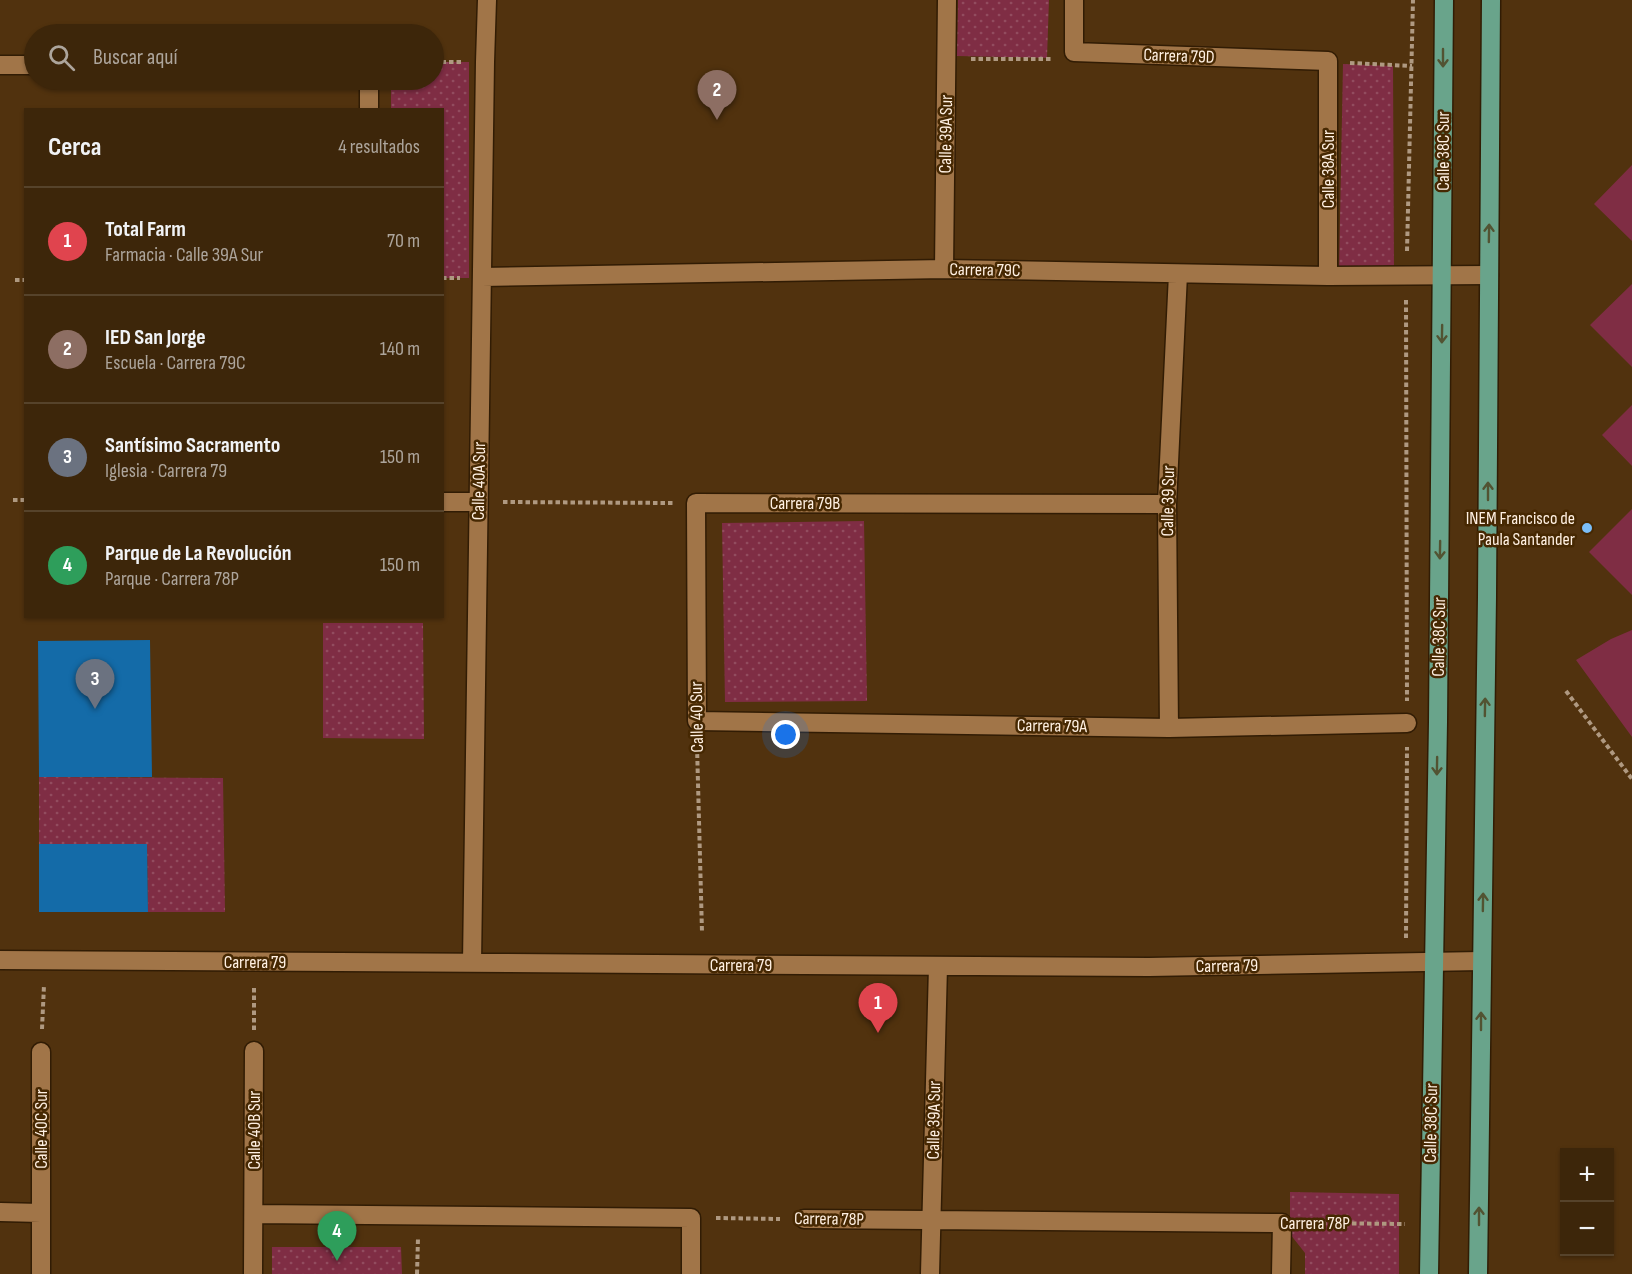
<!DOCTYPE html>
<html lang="es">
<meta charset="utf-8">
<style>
:root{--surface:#3d260a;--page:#442e13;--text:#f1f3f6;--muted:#ada59c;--line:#56432b;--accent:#e69b98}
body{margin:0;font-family:"Sofia Sans Condensed",sans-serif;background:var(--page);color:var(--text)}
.controls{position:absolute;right:18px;bottom:18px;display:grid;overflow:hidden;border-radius:0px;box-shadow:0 2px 4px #0004}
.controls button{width:54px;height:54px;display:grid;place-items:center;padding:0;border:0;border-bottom:2px solid var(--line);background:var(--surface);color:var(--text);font:30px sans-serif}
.you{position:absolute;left:786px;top:735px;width:21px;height:21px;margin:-15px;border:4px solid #fff;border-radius:50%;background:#1a73e8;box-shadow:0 0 0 9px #1a73e833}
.badge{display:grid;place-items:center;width:39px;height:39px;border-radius:50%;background:var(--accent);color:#fff;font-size:20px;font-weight:700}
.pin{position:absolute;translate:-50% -50px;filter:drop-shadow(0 2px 3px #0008)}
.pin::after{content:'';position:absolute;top:32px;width:21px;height:18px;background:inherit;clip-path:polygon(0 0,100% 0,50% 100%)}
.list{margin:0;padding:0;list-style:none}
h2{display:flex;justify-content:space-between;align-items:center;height:78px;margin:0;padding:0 24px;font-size:26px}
h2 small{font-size:20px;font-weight:400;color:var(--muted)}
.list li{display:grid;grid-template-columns:39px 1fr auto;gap:18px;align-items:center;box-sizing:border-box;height:108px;padding:0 24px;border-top:2px solid var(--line)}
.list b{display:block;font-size:22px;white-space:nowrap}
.list p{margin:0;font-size:20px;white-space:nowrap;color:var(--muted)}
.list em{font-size:20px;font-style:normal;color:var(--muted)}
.icon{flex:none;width:33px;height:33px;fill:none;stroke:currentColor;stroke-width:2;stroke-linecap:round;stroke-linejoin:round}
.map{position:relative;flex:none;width:1632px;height:1274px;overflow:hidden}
.search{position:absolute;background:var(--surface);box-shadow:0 2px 4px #0004;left:24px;top:24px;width:420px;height:66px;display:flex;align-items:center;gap:15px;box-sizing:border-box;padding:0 21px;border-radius:33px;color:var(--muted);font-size:22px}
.panel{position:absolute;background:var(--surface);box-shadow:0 2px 4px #0004;left:24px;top:108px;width:420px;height:510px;border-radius:0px}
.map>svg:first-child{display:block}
.green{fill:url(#green-dots)}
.pitch{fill:#7f2d44}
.building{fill:#146ba8}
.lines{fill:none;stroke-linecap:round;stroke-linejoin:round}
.minor-casing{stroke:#311c04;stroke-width:21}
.major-casing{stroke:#311c04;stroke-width:21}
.path{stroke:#af9981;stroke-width:4;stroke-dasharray:4.5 3;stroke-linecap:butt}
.minor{stroke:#a17548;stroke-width:18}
.major{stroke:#69a48b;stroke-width:18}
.oneway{stroke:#525332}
.poi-dot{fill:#7bbef9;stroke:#462802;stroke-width:2}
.labels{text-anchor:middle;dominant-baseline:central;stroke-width:5;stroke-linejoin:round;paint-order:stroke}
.street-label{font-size:18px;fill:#fff0e2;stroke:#462802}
.poi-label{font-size:18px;fill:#fff0e2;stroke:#462802;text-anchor:end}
</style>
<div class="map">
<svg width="1632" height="1274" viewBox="0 0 1632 1274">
<defs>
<pattern id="green-dots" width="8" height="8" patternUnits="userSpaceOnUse" patternTransform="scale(1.5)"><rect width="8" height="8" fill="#7f2d44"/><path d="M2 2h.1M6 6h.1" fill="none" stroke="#924c5f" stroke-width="1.8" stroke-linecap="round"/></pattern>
</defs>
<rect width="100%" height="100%" fill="#51320e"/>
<path class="green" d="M958,0H1049L1047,58L957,56Z
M434,62H469V278H443L442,110L391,109V80H434Z
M1343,64L1393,66L1394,272H1339Z
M864,521L867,701L725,702L722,523Z
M323,623H423L424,739L323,738Z
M39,777L223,778L225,912H148L147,844H39Z
M1290,1192L1399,1194V1274H1305V1253L1290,1234Z
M272,1247H401L402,1274H272Z"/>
<path class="pitch" d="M1632,165V241L1594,204Z
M1632,284V367L1590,325Z
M1632,405V466L1602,435Z
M1632,509V595L1589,552Z
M1632,630V737L1576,660L1611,639Z"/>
<path class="building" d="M150,640L152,777H39L38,641Z
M39,844H147L148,912H39Z"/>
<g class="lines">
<g class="minor-casing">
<path id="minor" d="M1074,0V52L1328,61V276
M0,65H34
M369,110V80
M944,269L947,0
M482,277L944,269L1328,276L1489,275
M442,502H478
M1167,504L696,503L697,721L1169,728L1407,723
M1169,728L1167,504L1178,274
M0,960L1149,967L1481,961
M472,963L485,62L487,0
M0,1212L41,1213
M254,1214L691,1218V1274
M804,1219L1282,1223L1281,1274
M41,1274V1052
M253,1274L254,1051
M930,1274L938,966"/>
</g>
<g class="major-casing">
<path id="major" d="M1429,1274L1438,722L1444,0
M1478,1274L1487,597L1491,0"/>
</g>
<path class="path" d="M971,59H1051
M434,62H463
M1350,63L1412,66
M1407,251L1413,0
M442,278H460
M15,280H26
M1406,300L1407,701
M13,500H26
M503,502L673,503
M1566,691L1632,779
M697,746L702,932
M1406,938L1407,747
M42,1029L44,985
M254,1030V986
M716,1218L780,1219
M1307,1223L1405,1224
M417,1274L418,1238"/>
<use href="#minor" class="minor"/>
<use href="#major" class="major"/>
</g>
<defs><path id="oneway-shaft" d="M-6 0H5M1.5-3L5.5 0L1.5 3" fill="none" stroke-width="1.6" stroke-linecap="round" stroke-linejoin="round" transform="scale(1.5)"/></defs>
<g class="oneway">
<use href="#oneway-shaft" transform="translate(1443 58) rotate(90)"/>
<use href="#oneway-shaft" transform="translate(1489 233) rotate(-89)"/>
<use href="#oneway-shaft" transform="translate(1442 334) rotate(91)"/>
<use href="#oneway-shaft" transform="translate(1488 491) rotate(-90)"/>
<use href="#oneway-shaft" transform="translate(1440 550) rotate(91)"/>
<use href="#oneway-shaft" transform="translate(1485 707) rotate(-89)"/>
<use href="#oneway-shaft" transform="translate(1437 766) rotate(91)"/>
<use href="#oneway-shaft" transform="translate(1483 902) rotate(-89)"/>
<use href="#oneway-shaft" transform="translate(1481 1021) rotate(-90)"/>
<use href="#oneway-shaft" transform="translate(1479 1216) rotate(-90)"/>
</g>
<circle class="poi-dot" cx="1587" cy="528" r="6"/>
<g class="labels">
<g class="street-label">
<text transform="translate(1179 56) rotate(2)">Carrera 79D</text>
<text transform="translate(946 134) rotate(-89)">Calle 39A Sur</text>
<text transform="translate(1443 151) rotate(-90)">Calle 38C Sur</text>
<text transform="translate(1328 169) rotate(-90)">Calle 38A Sur</text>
<text transform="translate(985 270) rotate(1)">Carrera 79C</text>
<text transform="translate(479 481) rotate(-89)">Calle 40A Sur</text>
<text transform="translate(1168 501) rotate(-89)">Calle 39 Sur</text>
<text x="805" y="503">Carrera 79B</text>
<text transform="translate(1439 637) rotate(-89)">Calle 38C Sur</text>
<text transform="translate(697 717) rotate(-91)">Calle 40 Sur</text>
<text transform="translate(1052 726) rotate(1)">Carrera 79A</text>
<text x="255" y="962">Carrera 79</text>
<text x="741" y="965">Carrera 79</text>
<text transform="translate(1227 966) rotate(-1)">Carrera 79</text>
<text transform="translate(934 1120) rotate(-89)">Calle 39A Sur</text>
<text transform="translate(1431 1123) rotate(-89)">Calle 38C Sur</text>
<text transform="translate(41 1129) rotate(-90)">Calle 40C Sur</text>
<text transform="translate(254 1130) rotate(-90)">Calle 40B Sur</text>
<text transform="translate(829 1219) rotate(1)">Carrera 78P</text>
<text x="1315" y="1223">Carrera 78P</text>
</g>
<g class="poi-label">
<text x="1575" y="518">INEM Francisco de<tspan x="1575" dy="21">Paula Santander</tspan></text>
</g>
</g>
</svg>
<div class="controls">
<button>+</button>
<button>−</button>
</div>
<div class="you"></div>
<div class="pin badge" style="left:878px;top:1033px;background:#e0444e">1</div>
<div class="pin badge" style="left:717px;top:120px;background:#8d6e63">2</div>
<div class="pin badge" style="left:95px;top:709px;background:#6b7280">3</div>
<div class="pin badge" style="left:337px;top:1261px;background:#2e9e5b">4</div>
<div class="search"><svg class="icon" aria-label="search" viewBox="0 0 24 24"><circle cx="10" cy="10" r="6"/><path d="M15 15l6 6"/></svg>Buscar aquí</div>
<section class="panel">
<h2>Cerca<small>4 resultados</small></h2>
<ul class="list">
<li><span class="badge" style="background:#e0444e">1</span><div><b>Total Farm</b><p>Farmacia · Calle 39A Sur</p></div><em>70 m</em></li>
<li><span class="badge" style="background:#8d6e63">2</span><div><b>IED San Jorge</b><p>Escuela · Carrera 79C</p></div><em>140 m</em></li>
<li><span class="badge" style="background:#6b7280">3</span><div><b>Santísimo Sacramento</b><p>Iglesia · Carrera 79</p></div><em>150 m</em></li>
<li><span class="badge" style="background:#2e9e5b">4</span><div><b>Parque de La Revolución</b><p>Parque · Carrera 78P</p></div><em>150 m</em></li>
</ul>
</section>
</div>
